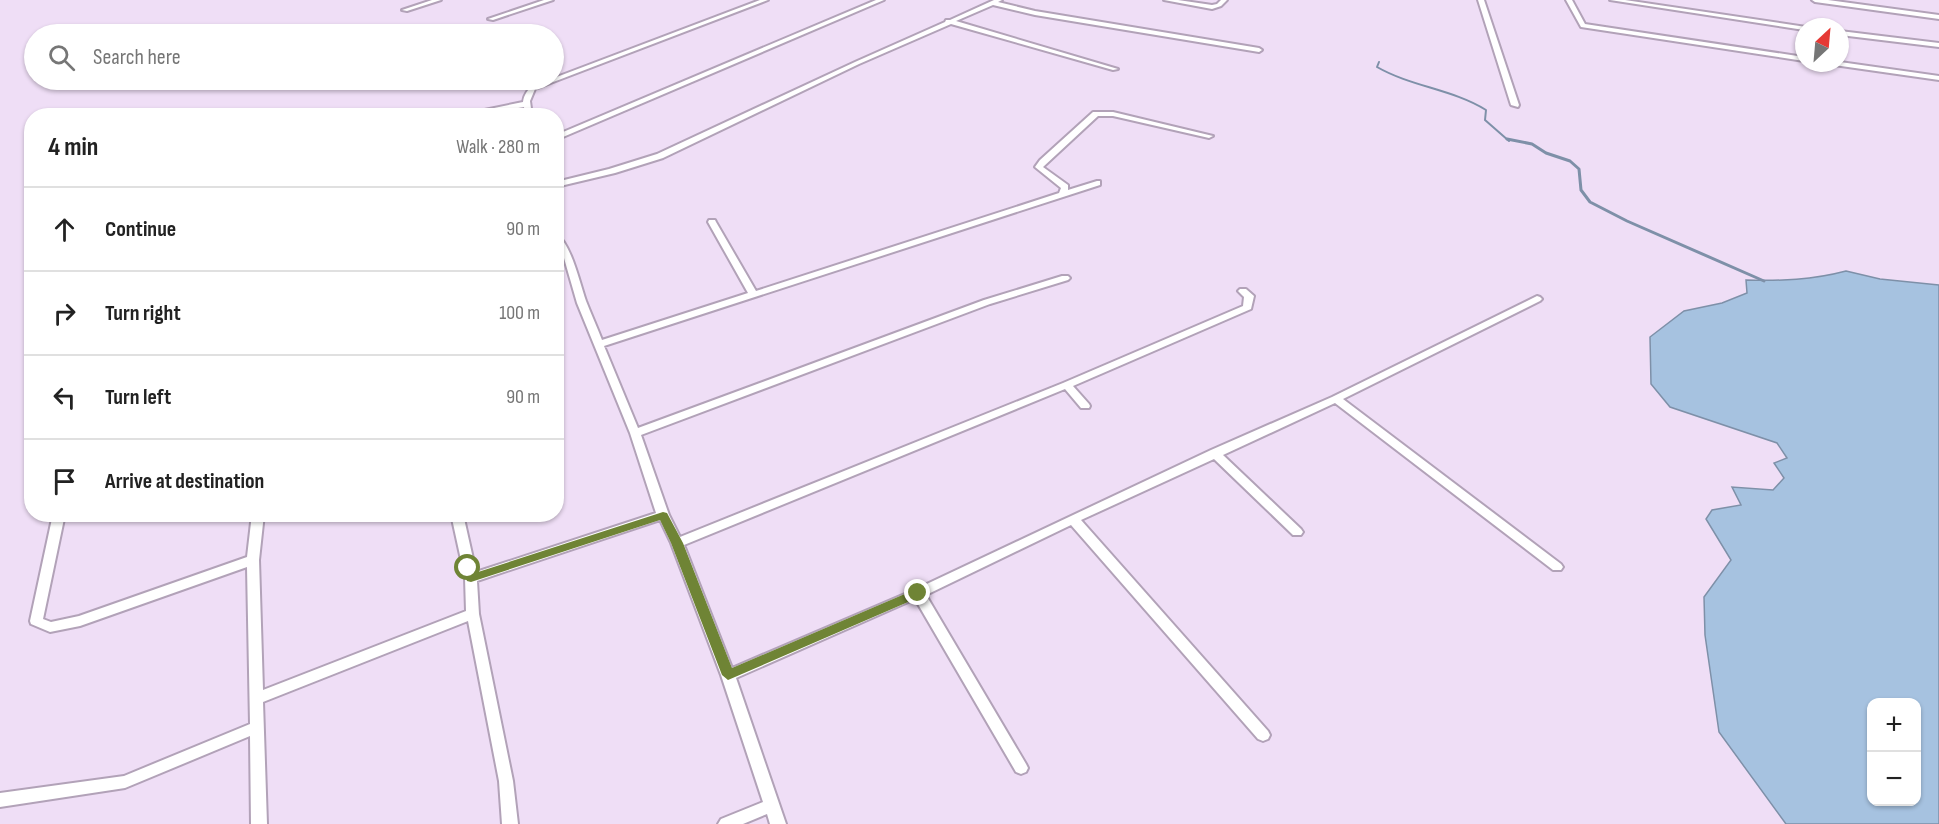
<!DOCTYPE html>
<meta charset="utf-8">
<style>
:root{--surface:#fff;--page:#f6f6f6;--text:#222;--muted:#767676;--line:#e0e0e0}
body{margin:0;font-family:"Sofia Sans Condensed",sans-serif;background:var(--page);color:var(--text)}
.controls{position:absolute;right:18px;bottom:18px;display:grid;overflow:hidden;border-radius:12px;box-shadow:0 2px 4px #0004}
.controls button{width:54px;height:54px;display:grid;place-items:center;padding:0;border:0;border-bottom:2px solid var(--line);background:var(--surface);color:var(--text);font:30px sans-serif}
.compass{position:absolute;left:1795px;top:18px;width:54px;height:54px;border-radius:50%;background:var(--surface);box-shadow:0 2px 4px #0004;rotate:26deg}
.stop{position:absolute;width:18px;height:18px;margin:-14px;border:4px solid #6f8435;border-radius:50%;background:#fff}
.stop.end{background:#6f8435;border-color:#fff;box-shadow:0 2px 6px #0008}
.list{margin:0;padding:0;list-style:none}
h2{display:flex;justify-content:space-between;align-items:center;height:78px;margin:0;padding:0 24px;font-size:26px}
h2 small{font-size:20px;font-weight:400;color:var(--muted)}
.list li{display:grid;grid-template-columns:39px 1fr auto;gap:18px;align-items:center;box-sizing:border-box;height:84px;padding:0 24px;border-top:2px solid var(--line)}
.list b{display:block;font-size:22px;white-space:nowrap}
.list em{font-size:20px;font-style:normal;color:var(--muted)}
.icon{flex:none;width:33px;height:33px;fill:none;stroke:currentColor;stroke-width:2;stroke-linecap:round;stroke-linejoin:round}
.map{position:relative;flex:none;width:1939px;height:824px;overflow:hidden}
.search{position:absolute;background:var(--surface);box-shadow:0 2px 4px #0004;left:24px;top:24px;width:540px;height:66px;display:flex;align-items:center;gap:15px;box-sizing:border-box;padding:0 21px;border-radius:33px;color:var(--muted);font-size:22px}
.panel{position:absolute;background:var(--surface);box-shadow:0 2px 4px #0004;left:24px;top:108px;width:540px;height:414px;border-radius:24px}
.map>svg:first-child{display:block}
.water{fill:#a6c2e0;stroke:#7e90a8;stroke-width:1.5;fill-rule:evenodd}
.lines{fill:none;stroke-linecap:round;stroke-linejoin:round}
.stream-far1{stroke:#7e90a8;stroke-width:2}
.stream{stroke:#7e90a8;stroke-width:3}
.minor-casing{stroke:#b2a2b8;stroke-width:4}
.minor{fill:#fff;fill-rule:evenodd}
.route{fill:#6f8435}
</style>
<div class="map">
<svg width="1939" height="824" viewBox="0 0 1939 824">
<rect width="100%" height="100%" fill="#efdef6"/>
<path class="water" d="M1846,271L1880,279L1939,285V824H1786L1719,732L1705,635L1704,597L1731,560L1706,519L1712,510L1741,505L1732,487L1773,490L1784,478L1774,463L1787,458L1777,443L1670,407L1651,384L1650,337L1684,311L1722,303L1747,293L1746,280C1781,281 1812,280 1846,271ZM1872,702H1916V802H1872Z"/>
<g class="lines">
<path class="stream-far1" d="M1379,62L1377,67C1412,87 1452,89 1486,110L1485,120L1509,141"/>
<path class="stream" d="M1507,139L1532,144L1546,153L1570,161L1579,169L1581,190L1590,202L1627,221L1764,281"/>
<g class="minor-casing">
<path id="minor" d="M432,0H441L407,11L402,10Z
M544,0H553L493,20L488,19Z
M760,0H768L535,89L530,101L532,116H525L524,107L473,116H455L523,102C525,87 539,80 554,80V78Z
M876,0H884L556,140V135Z
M994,0H1002L998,2L1035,11L1259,48L1262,50L1259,52L1035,15L993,5L956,21L1118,69L1113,70L951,24L859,64L663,158L615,173L556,187V182L609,169L657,154L855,62L945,22L946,20H950Z
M1164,0H1178L1212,5L1217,4L1221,0H1227L1221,6L1212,9Z
M1478,0H1484L1519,105L1518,107L1511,105Z
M1566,0H1572L1585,24L1804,57V61L1581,27Z
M1610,0H1625L1806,27H1804V30Z
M1812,0H1828L1939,15V19L1815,2Z
M1840,31L1939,43V47L1840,35Z
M1840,62L1939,76V80L1834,65L1831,63Z
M1093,112H1113L1213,136L1209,138L1113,116H1098L1043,167L1068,185V190L1097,181H1100V185L604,346L638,428L984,300L1062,276H1068L1070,278L1068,280L990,304L641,435L669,515L680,537L1063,383L1243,306L1244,297L1238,291L1240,289H1246L1254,296L1251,309L1073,386L1089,404L1090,406L1089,408H1081L1065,389L684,545L732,668L914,590L1211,450L1332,397L1537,296L1540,297L1542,299L1540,301L1343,399L1561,564L1563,567L1561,570H1553L1335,403L1223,455L1301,529L1303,532L1301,535H1293L1214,459L1081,520L1268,731L1270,735L1268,739L1263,741L1258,739L1071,525L926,595L1026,764L1028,768L1026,772L1021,774L1016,772L915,599L736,678L786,824H770L767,814L743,824H718L721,819L763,802L721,675L671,543L660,520L477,581L479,614L513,781L518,824H502L499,781L468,621L263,702L267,824H251L250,736L125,788L0,807V793L124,776L250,724L247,567L80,626L50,632L31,624L30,621L53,514H65L43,619L51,622L79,616L247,557L252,514H264L259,560L263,690L466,611L465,578L451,514H463L476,572L656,513L630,433L577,303L564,258L556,245V234C571,243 580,284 586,301C591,314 597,327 602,340L748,293L708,222L709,220H715L716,222L756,291L1059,193L1061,188L1035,167L1040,160Z"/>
</g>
<use href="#minor" class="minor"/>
</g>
<path class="route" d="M663,512L667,513L683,543L732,668L914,590L918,589L924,593L922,596L728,680L722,675L671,543L660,520L471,582L467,581L462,568L464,565H472L475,573Z"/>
</svg>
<div class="controls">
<button>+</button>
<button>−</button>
</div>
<svg class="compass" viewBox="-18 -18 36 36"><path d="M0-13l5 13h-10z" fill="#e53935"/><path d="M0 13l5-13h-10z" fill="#767676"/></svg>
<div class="stop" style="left:468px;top:568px"></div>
<div class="stop end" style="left:918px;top:593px"></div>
<div class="search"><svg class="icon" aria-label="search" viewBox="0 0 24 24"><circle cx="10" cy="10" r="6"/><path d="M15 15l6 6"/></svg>Search here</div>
<section class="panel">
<h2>4 min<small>Walk · 280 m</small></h2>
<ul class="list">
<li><svg class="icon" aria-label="ahead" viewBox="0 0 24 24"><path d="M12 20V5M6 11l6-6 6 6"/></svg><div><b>Continue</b></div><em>90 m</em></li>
<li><svg class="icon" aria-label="right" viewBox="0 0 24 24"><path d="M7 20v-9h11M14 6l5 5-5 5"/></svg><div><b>Turn right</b></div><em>100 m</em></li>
<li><svg class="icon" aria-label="left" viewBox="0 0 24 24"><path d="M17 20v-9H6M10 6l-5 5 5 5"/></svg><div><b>Turn left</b></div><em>90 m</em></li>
<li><svg class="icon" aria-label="arrive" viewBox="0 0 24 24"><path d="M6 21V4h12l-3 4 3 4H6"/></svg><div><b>Arrive at destination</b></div></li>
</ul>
</section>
</div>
